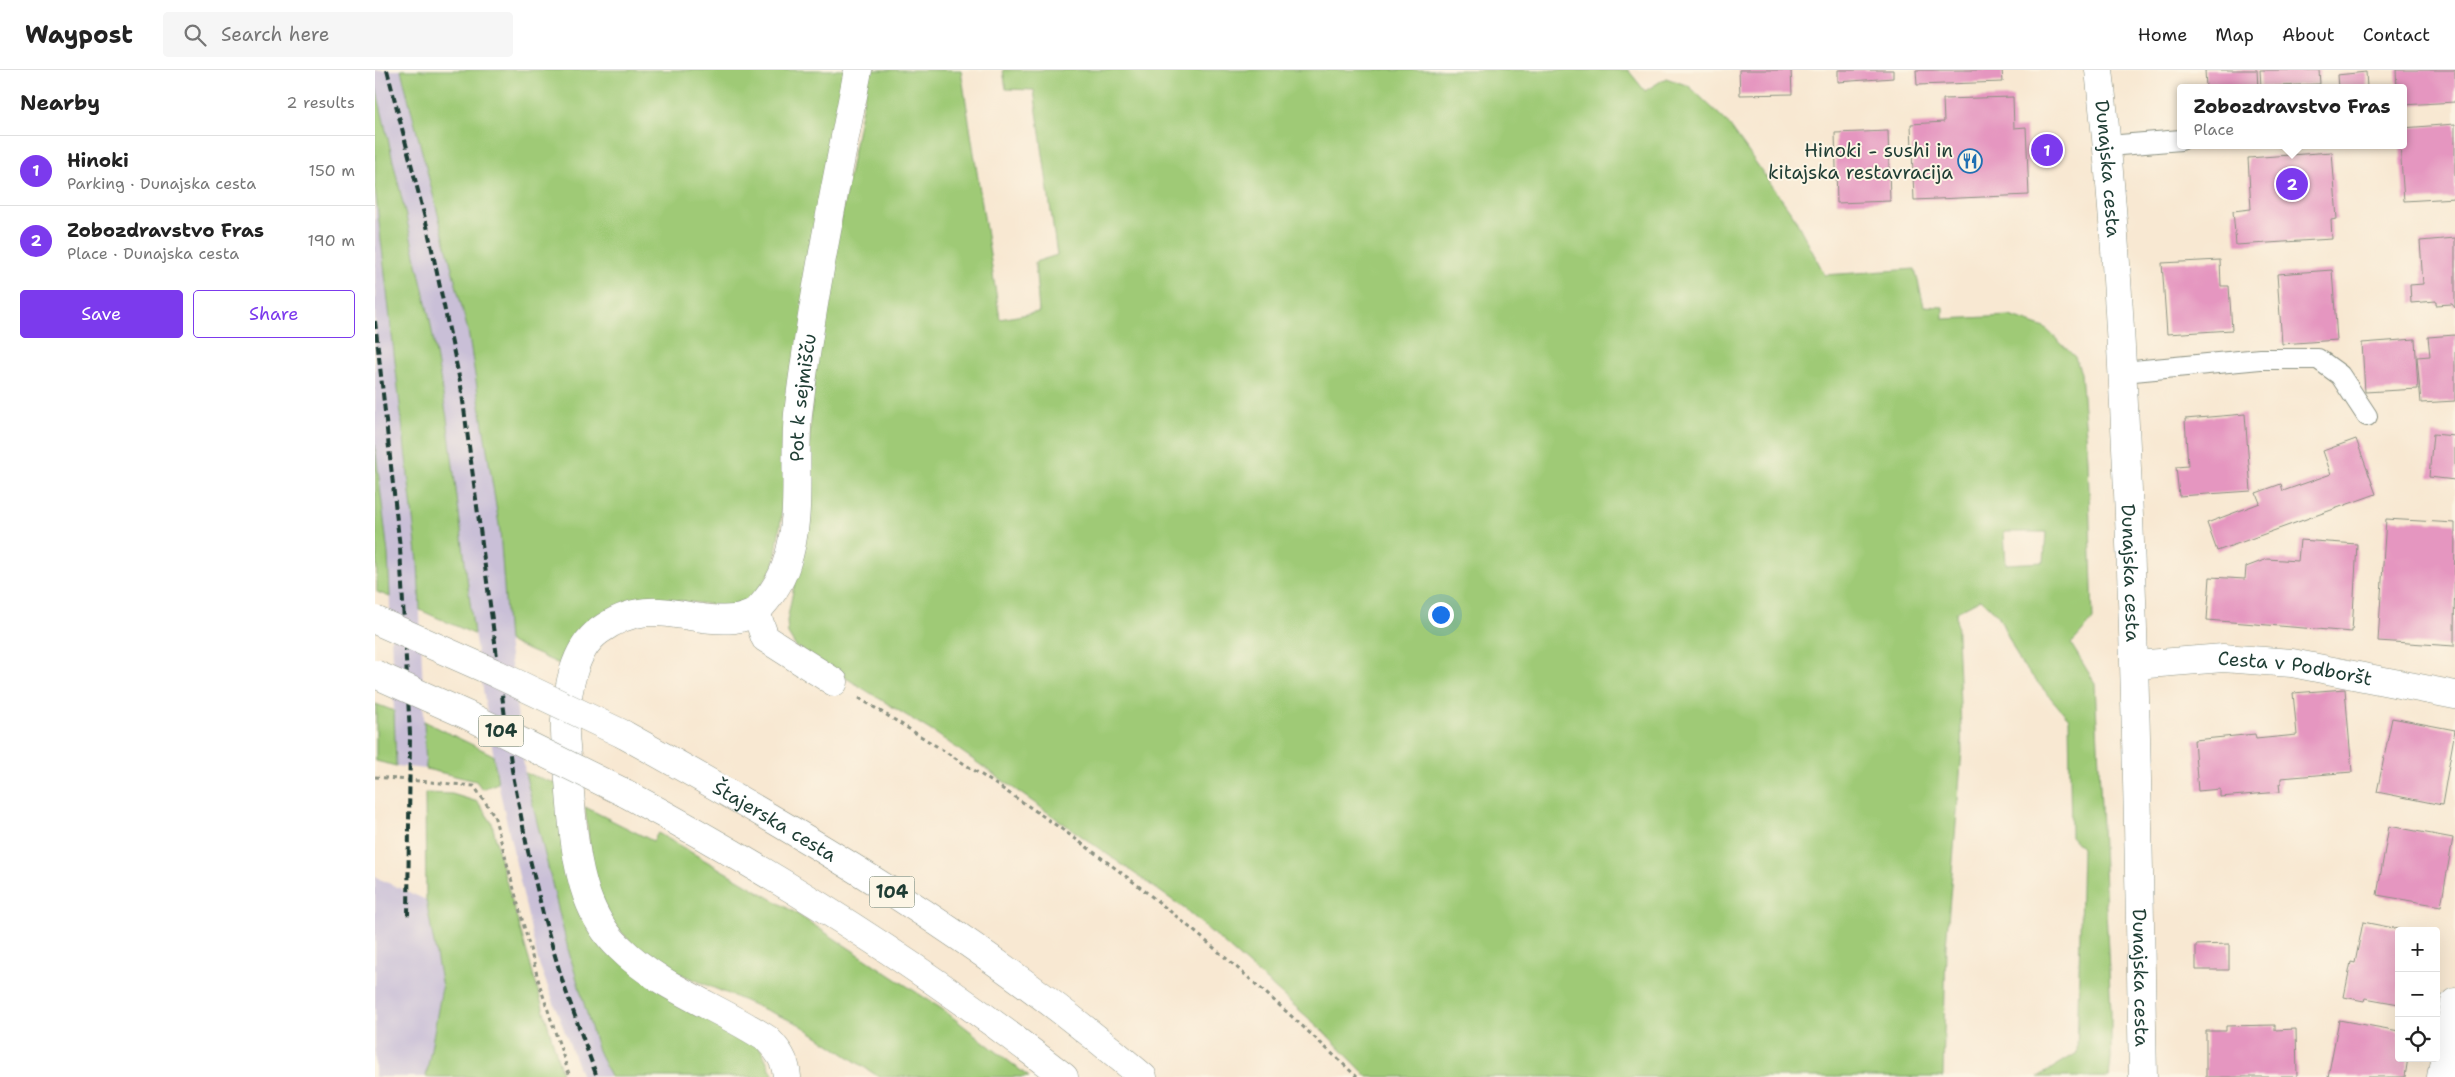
<!DOCTYPE html>
<meta charset="utf-8">
<style>
:root{--surface:#fff;--page:#f6f6f6;--text:#222;--muted:#767676;--line:#e0e0e0;--accent:#7c3aed}
body{margin:0;font-family:"Shantell Sans",sans-serif;background:var(--page);color:var(--text)}
.controls{position:absolute;right:15px;bottom:15px;display:grid;overflow:hidden;border-radius:5px;box-shadow:0 5px 20px #0002}
.controls button{width:45px;height:45px;display:grid;place-items:center;padding:0;border:0;border-bottom:1px solid var(--line);background:var(--surface);color:var(--text);font:25px sans-serif}
.you{position:absolute;left:1065px;top:544px;width:18px;height:18px;margin:-12px;border:4px solid #fff;border-radius:50%;background:#1a73e8;box-shadow:0 0 0 8px #1a73e833}
.badge{display:grid;place-items:center;width:32px;height:32px;border-radius:50%;background:var(--accent);color:#fff;font-size:16px;font-weight:700}
.pin{position:absolute;translate:-50% -50%;border:2px solid #fff;box-shadow:0 1px 5px #0006}
.popup{position:absolute;left:1802px;top:14px;width:230px;height:65px;box-sizing:border-box;display:grid;place-content:center;border-radius:5px;background:var(--surface);filter:drop-shadow(0 1px 4px #0005);font-size:16px;white-space:nowrap;color:var(--muted)}
.popup b{font-size:19px;color:var(--text)}
.popup::after{content:'';position:absolute;left:50%;top:100%;margin-left:-10px;border:10px solid transparent;border-top-color:var(--surface)}
.list{margin:0;padding:0;list-style:none}
h2{display:flex;justify-content:space-between;align-items:center;height:65px;margin:0;padding:0 20px;font-size:21px}
h2 small{font-size:16px;font-weight:400;color:var(--muted)}
.list li{display:grid;grid-template-columns:32px 1fr auto;gap:15px;align-items:center;box-sizing:border-box;height:70px;padding:0 20px;border-top:1px solid var(--line)}
.list b{display:block;font-size:19px;white-space:nowrap}
.list p{margin:0;font-size:16px;white-space:nowrap;color:var(--muted)}
.list em{font-size:16px;font-style:normal;color:var(--muted)}
.actions{display:flex;gap:10px;padding:15px 20px}
.actions a{flex:1;padding:11px 0;border:1px solid var(--accent);border-radius:5px;text-align:center;font-size:18px;color:var(--accent)}
.actions .main{background:var(--accent);color:#fff}
.icon{flex:none;width:28px;height:28px;fill:none;stroke:currentColor;stroke-width:2;stroke-linecap:round;stroke-linejoin:round}
.map{position:relative;flex:none;width:2080px;height:1007px;overflow:hidden}
header{display:flex;align-items:center;gap:30px;box-sizing:border-box;height:70px;padding:0 25px;background:var(--surface);border-bottom:1px solid var(--line)}
header strong{font-size:24px}
nav{display:flex;gap:28px;margin-inline-start:auto;font-size:18px}
.search{width:350px;height:45px;background:var(--page);display:flex;align-items:center;gap:12px;box-sizing:border-box;padding:0 18px;border-radius:5px;color:var(--muted);font-size:19px}
main{display:flex}
aside{flex:1;background:var(--surface)}
.map>svg:first-child{display:block}
.industrial{fill:#c9bfd7}
.green{fill:#9fca76;stroke:#5f8455;fill-rule:evenodd}
.building{fill:#e596c0}
.lines{fill:none;stroke-linecap:round;stroke-linejoin:round}
.service-casing{stroke:#8c9283;stroke-width:22}
.minor-casing{stroke:#8c9283;stroke-width:29}
.secondary-casing{stroke:#8c9283;stroke-width:29}
.primary-casing{stroke:#8c9283;stroke-width:29}
.path{stroke:#8c9283;stroke-width:3;stroke-dasharray:4 4;stroke-linecap:butt}
.service{stroke:#fff;stroke-width:20}
.minor{stroke:#fff;stroke-width:28}
.secondary{stroke:#fff;stroke-width:28}
.primary{stroke:#fff;stroke-width:28}
.rail{stroke:#1f3d34;stroke-width:4;stroke-dasharray:8 4;stroke-linecap:butt}
.primary-bridge-casing{stroke:#8c9283;stroke-width:29;stroke-linecap:butt}
.primary-bridge{stroke:#fff;stroke-width:28}
.labels{text-anchor:middle;dominant-baseline:central;stroke-width:4;stroke-linejoin:round;paint-order:stroke}
.shield{fill:#fcf5e5;stroke:#617469;stroke-width:1}
.shield-label{font-size:18px;font-weight:bold;fill:#1f3d34}
.poi-label{font-size:19px;fill:#1f3d34;stroke:#fcf5e5;text-anchor:end}
.street-label{font-size:19px;fill:#1f3d34;stroke:#fcf5e5}
</style>
<header>
<strong>Waypost</strong>
<div class="search"><svg class="icon" aria-label="search" viewBox="0 0 24 24"><circle cx="10" cy="10" r="6"/><path d="M15 15l6 6"/></svg>Search here</div>
<nav><a>Home</a><a>Map</a><a>About</a><a>Contact</a></nav>
</header>
<main>
<aside>
<h2>Nearby<small>2 results</small></h2>
<ul class="list">
<li><span class="badge">1</span><div><b>Hinoki</b><p>Parking · Dunajska cesta</p></div><em>150 m</em></li>
<li><span class="badge">2</span><div><b>Zobozdravstvo Fras</b><p>Place · Dunajska cesta</p></div><em>190 m</em></li>
</ul>
<div class="actions"><a class="main">Save</a><a>Share</a></div>
</aside>
<div class="map">
<svg width="2080" height="1007" viewBox="0 0 2080 1007">
<rect width="100%" height="100%" fill="#fcf5e5"/>
<filter id="ink" filterUnits="userSpaceOnUse"><feTurbulence type="fractalNoise" baseFrequency=".02" numOctaves="2"/><feDisplacementMap in="SourceGraphic" scale="10" xChannelSelector="R" yChannelSelector="G"/><feConvolveMatrix kernelMatrix="1 2 1 2 8 2 1 2 1" color-interpolation-filters="sRGB"/></filter>
<filter id="wash" filterUnits="userSpaceOnUse"><feTurbulence type="fractalNoise" baseFrequency=".0096" numOctaves="4" result="noise"/><feDisplacementMap in="SourceGraphic" scale="20" xChannelSelector="R" yChannelSelector="G"/><feGaussianBlur stdDeviation="1.12" result="paint"/><feColorMatrix in="noise" values="0 0 0 0 0 0 0 0 0 0 0 0 0 0 0 0 0 1.4 0 .05"/><feComposite in="paint" operator="in"/></filter>
<g filter="url(#wash)">
<rect width="100%" height="100%" fill="#f8e8d2"/>
<path class="industrial" d="M0,0H26L93,261L125,461L133,571L150,703L193,879L222,978L235,1007H207L163,891L123,713L95,537L72,348L55,250L8,54L0,13Z
M0,117L43,492L51,699L21,696L13,484L0,375Z
M0,807L51,830L67,917L51,1007H0Z"/>
<path class="green" d="M26,0H472L399,497L377,529L356,537L290,529L231,540L204,568L191,597L133,571L125,461L93,261Z
M494,0H586L625,249L664,242L660,192L682,185L659,20L631,19L628,0H1253L1270,21L1291,8L1314,16L1352,52L1418,145L1450,205L1540,199L1549,236L1568,237V249L1635,246L1670,258L1700,287L1706,303L1713,389L1718,550L1696,574L1720,613L1736,942V988L1734,1007H1663L1702,983L1707,778L1696,766L1694,649L1645,592L1623,545L1606,529L1581,542L1587,681L1571,876L1568,1007H993L948,961L810,839L563,665L421,577L413,564L412,551L426,481L441,280ZM1629,462H1671L1669,492L1631,494Z
M0,13L55,250L72,348L99,564L45,540L43,492L0,117Z
M0,375L13,484L15,527L2,522Z
M1,634L19,641L21,696L1,691Z
M49,651L118,685L123,713L107,719L101,711L51,699Z
M150,703L186,715L209,849L386,979L399,1007H235L222,978L193,879Z
M50,723L77,724L103,732L117,753L126,793L188,1007H51L67,917L51,830Z
M210,737L278,771L283,763L419,842L567,939L654,1007H504L424,954L287,896L264,881L236,851L218,806Z"/>
<g id="blocks">
<path class="building" d="M1364,0H1416L1417,24L1365,25Z
M1463,0H1518V8L1463,12Z
M1541,0H1627L1628,12L1542,15Z
M1830,0H1882L1883,18H1831Z
M1885,0H1944L1945,14L1886,17Z
M2021,0H2080V32L2028,35V18H2022Z
M1991,2L1992,18H1963L1962,5Z
M1638,27L1639,58L1651,57L1654,125L1539,130L1536,54L1569,52L1568,29Z
M2080,54V128L2029,131L2025,75H2028V58Z
M1513,61L1515,131L1462,133L1460,63Z
M1957,82L1962,149L1956,150L1957,169L1861,175L1858,141L1876,139L1873,88Z
M2080,168V238L2077,234L2061,235V231L2036,233L2035,215L2048,214L2045,171Z
M1845,190L1846,216H1854L1857,260L1792,264L1787,193Z
M1957,200L1962,270L1907,274L1902,204Z
M2080,265V331L2046,333L2042,287L2055,286L2053,267Z
M2040,269L2043,319L1990,322L1987,273Z
M1870,344L1876,421L1804,426L1801,397L1813,396L1810,349Z
M2058,364L2080,366V410L2054,407Z
M1981,369L2001,424L1842,481L1832,453L1885,433L1881,423L1906,414L1908,421L1956,404L1948,381Z
M2011,449L2080,453L2079,576L2003,571Z
M1925,470L1982,474L1977,562L1832,550L1835,507L1870,509L1871,497L1892,489L1923,491Z
M1970,619L1977,702L1906,708V713L1904,714L1905,722L1845,727V719L1823,721L1819,670L1880,664L1881,669L1922,665L1918,623Z
M2017,648L2080,660L2067,735L2002,722Z
M2014,756L2078,768L2066,836L2002,825Z
M1988,852L2029,860L2024,861V934L1990,928L1989,931L1969,927L1976,892L1980,893Z
M1854,874V900H1821V875Z
M1964,950L2024,961V988H2033L2030,1007H1953Z
M1900,955V960L1921,959L1922,1007H1831V961H1851V956Z"/>
</g>
</g>
<g filter="url(#ink)">
<use href="#blocks" fill-opacity="0" stroke="#8c9283" stroke-width="1"/>
<g class="lines">
<g class="service-casing">
<path id="service" d="M1733,76L1806,70
M1748,302L1885,289H1943L1965,305L1992,346"/>
</g>
<g class="minor-casing">
<g id="minor">
<path d="M381,542C375,545 367,548 360,549C309,554 276,523 224,561C198,580 193,620 190,650C189,666 192,683 193,699C197,741 198,786 212,826C219,845 230,864 244,877C285,918 344,937 392,969C403,980 411,991 412,1007"/>
<path id="s1" d="M381,542C394,528 405,514 411,495C428,447 418,393 423,344C437,228 461,114 483,0"/>
<path d="M381,542L390,568L459,612"/>
<path id="s2" d="M1760,595L1848,588L1917,593L2080,625"/>
<path d="M2066,1007L2080,932"/>
</g>
</g>
<g class="secondary-casing">
<g id="secondary">
<path id="s3" d="M1724,0C1739,133 1746,266 1752,399C1761,602 1764,804 1768,1007"/>
</g>
</g>
<g class="primary-casing">
<g id="primary">
<path id="s4" d="M248,664C429,764 610,871 768,1007"/>
<path d="M250,723C404,806 552,899 689,1007"/>
</g>
</g>
<path class="path" d="M484,628C580,687 677,748 766,818C841,877 912,941 982,1007
M0,707L99,716L119,745L165,916L195,1007"/>
<use href="#service" class="service"/>
<use href="#minor" class="minor"/>
<use href="#secondary" class="secondary"/>
<use href="#primary" class="primary"/>
<path class="rail" d="M12,0L52,156L86,316L137,700L152,777L169,848L188,913L222,1007
M0,251L25,478L35,664L33,846"/>
<g class="primary-bridge-casing">
<path id="primary-bridge" d="M0,550L122,604L248,664
M0,604L92,645L250,723"/>
</g>
<use href="#primary-bridge" class="primary-bridge"/>
</g>
</g>
<defs>
<g id="restaurant-ring" transform="scale(1.25)"><circle r="9.5" fill="#fcf5e5" stroke="#1f6fb2" stroke-width="1.5"/><path d="M-5-6h1v4h1v-4h1v4h1v-4h1v5L-1.5 .5V6h-2V.5L-5-1ZM5-6V6H3V1.5H1.5Q1.5-4 5-6Z" fill="#1f6fb2"/></g>
</defs>
<g fill-rule="evenodd">
<use href="#restaurant-ring" x="1595" y="91"/>
</g>
<g class="labels">
<g class="shield">
<rect x="103.5" y="645.5" width="45" height="31" rx="4"/>
<rect x="494.5" y="806.5" width="45" height="31" rx="4"/>
</g>
<g class="shield-label">
<text x="126" y="661">104</text>
<text x="517" y="822">104</text>
</g>
<g class="poi-label">
<text x="1578" y="80">Hinoki - sushi in<tspan x="1578" dy="22">kitajska restavracija</tspan></text>
</g>
<g class="street-label">
<text stroke="none"><textPath href="#s3" startOffset="99">Dunajska cesta</textPath></text>
<text stroke="none"><textPath href="#s1" startOffset="225">Pot k sejmišču</textPath></text>
<text stroke="none"><textPath href="#s3" startOffset="504">Dunajska cesta</textPath></text>
<text stroke="none"><textPath href="#s2" startOffset="161">Cesta v Podboršt</textPath></text>
<text stroke="none"><textPath href="#s4" startOffset="175">Štajerska cesta</textPath></text>
<text stroke="none"><textPath href="#s3" startOffset="909">Dunajska cesta</textPath></text>
</g>
</g>
</svg>
<div class="controls">
<button>+</button>
<button>−</button>
<button><svg class="icon" aria-label="locate" viewBox="0 0 24 24"><circle cx="12" cy="12" r="6"/><path d="M12 2v4M12 18v4M2 12h4M18 12h4"/></svg></button>
</div>
<div class="you"></div>
<div class="pin badge" style="left:1672px;top:80px">1</div>
<div class="pin badge" style="left:1917px;top:114px">2</div>
<div class="popup"><b>Zobozdravstvo Fras</b>Place</div>
</div>
</main>
